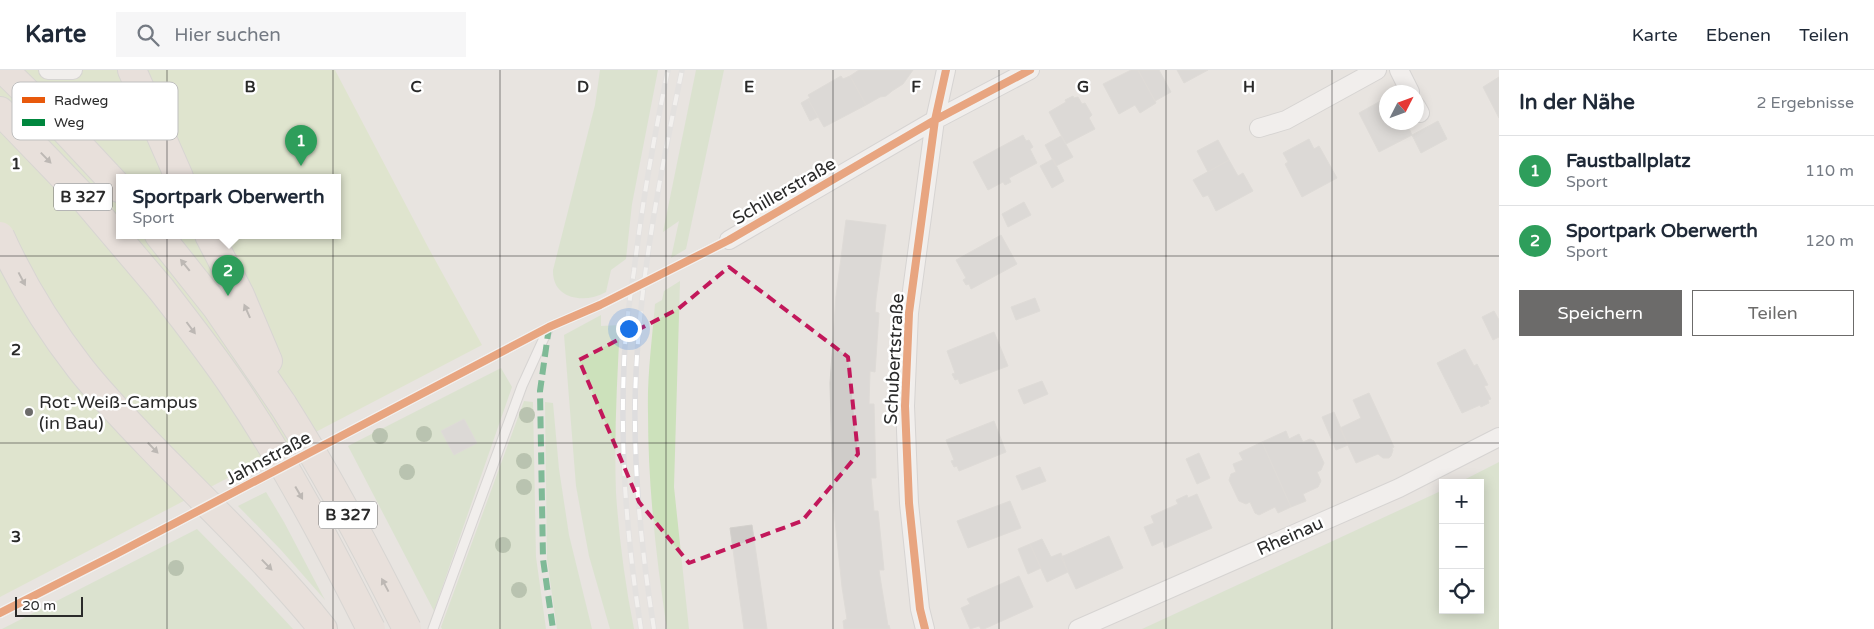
<!DOCTYPE html>
<html lang="de">
<meta charset="utf-8">
<style>
:root{--surface:#fff;--page:#f6f6f7;--text:#1f2937;--muted:#747a83;--line:#e0e1e3;--accent:#6c6b6a}
body{margin:0;font-family:"Varela Round",sans-serif;background:var(--page);color:var(--text)}
.controls{position:absolute;right:15px;bottom:15px;display:grid;overflow:hidden;border-radius:0px;box-shadow:0 2px 12px #0003}
.controls button{width:45px;height:45px;display:grid;place-items:center;padding:0;border:0;border-bottom:1px solid var(--line);background:var(--surface);color:var(--text);font:25px sans-serif}
.compass{position:absolute;left:1379px;top:15px;width:45px;height:45px;border-radius:50%;background:var(--surface);box-shadow:0 2px 12px #0003;rotate:48deg}
.scale{position:absolute;left:15px;bottom:12px;width:68px;box-sizing:border-box;padding-left:5px;border:2px solid #2a2a2a;border-top:0;font-size:14px;line-height:18px;white-space:nowrap;color:#2a2a2a;-webkit-text-stroke:4px #fff;paint-order:stroke}
.you{position:absolute;left:628px;top:258px;width:18px;height:18px;margin:-12px;border:4px solid #fff;border-radius:50%;background:#1a73e8;box-shadow:0 0 0 8px #1a73e833}
.badge{display:grid;place-items:center;width:32px;height:32px;border-radius:50%;background:var(--accent);color:#fff;font-size:16px;font-weight:700}
.pin{position:absolute;translate:-50% -41px;filter:drop-shadow(0 1px 2px #0008)}
.pin::after{content:'';position:absolute;top:26px;width:18px;height:15px;background:inherit;clip-path:polygon(0 0,100% 0,50% 100%)}
.popup{position:absolute;left:116px;top:104px;width:225px;height:65px;box-sizing:border-box;display:grid;place-content:center;border-radius:0px;background:var(--surface);filter:drop-shadow(0 1px 4px #0005);font-size:16px;white-space:nowrap;color:var(--muted)}
.popup b{font-size:19px;color:var(--text)}
.popup::after{content:'';position:absolute;left:50%;top:100%;margin-left:-10px;border:10px solid transparent;border-top-color:var(--surface)}
.list{margin:0;padding:0;list-style:none}
h2{display:flex;justify-content:space-between;align-items:center;height:65px;margin:0;padding:0 20px;font-size:21px}
h2 small{font-size:16px;font-weight:400;color:var(--muted)}
.list li{display:grid;grid-template-columns:32px 1fr auto;gap:15px;align-items:center;box-sizing:border-box;height:70px;padding:0 20px;border-top:1px solid var(--line)}
.list b{display:block;font-size:19px;white-space:nowrap}
.list p{margin:0;font-size:16px;white-space:nowrap;color:var(--muted)}
.list em{font-size:16px;font-style:normal;color:var(--muted)}
.actions{display:flex;gap:10px;padding:15px 20px}
.actions a{flex:1;padding:11px 0;border:1px solid var(--accent);border-radius:0px;text-align:center;font-size:18px;color:var(--accent)}
.actions .main{background:var(--accent);color:#fff}
.icon{flex:none;width:28px;height:28px;fill:none;stroke:currentColor;stroke-width:2;stroke-linecap:round;stroke-linejoin:round}
.map{position:relative;flex:none;width:1499px;height:559px;overflow:hidden}
header{display:flex;align-items:center;gap:30px;box-sizing:border-box;height:70px;padding:0 25px;background:var(--surface);border-bottom:1px solid var(--line)}
header strong{font-size:24px}
nav{display:flex;gap:28px;margin-inline-start:auto;font-size:18px}
.search{width:350px;height:45px;background:var(--page);display:flex;align-items:center;gap:12px;box-sizing:border-box;padding:0 18px;border-radius:0px;color:var(--muted);font-size:19px}
main{display:flex}
aside{flex:1;background:var(--surface)}
.map>svg:first-child{display:block}
.green{fill:#cce1bb}
.pitch{fill:#d6e5b8;fill-rule:evenodd}
.building{fill:#cfccc9;stroke:#d3d0cc}
.lines{fill:none;stroke-linecap:round;stroke-linejoin:round}
.lane-casing{stroke:#c2c0c1;stroke-width:11}
.street-casing{stroke:#c2c0c1;stroke-width:20}
.highway-casing{stroke:#c4c3c1;stroke-width:30}
.lane{stroke:#fcfbfa;stroke-width:9}
.street{stroke:#fcfbfa;stroke-width:18}
.highway{stroke:#e8dcd4;stroke-width:28}
.rail-casing{stroke:#deddde;stroke-width:5.5}
.rail{stroke:#fff;stroke-width:4;stroke-dasharray:11;stroke-linecap:butt}
.highway-bridge-casing{stroke:#c4c3c1;stroke-width:30;stroke-linecap:butt}
.highway-bridge{stroke:#e8dcd4;stroke-width:28}
.quiet{stroke:#00873e;stroke-width:6;stroke-dasharray:12 6;stroke-linecap:butt}
.cycleway-casing{stroke:#fff;stroke-width:11}
.cycleway{stroke:#e8590c;stroke-width:8}
.tree{fill:#829c75}
.oneway{fill:#89837f}
.marked{fill:none;stroke:#c2185b;stroke-width:4;stroke-dasharray:10 6;stroke-linejoin:round}
.grid{fill:none;stroke:#2a2a2a;stroke-width:1;stroke-opacity:0.55}
.poi-dot{fill:#6c6b6a;stroke:#fff;stroke-width:2}
.labels{text-anchor:middle;dominant-baseline:central;stroke-width:5;stroke-linejoin:round;paint-order:stroke}
.shield{fill:#fff;stroke:#6a6a6a;stroke-width:1}
.shield-label{font-size:16px;font-weight:bold;fill:#2a2a2a}
.street-label{font-size:18px;fill:#2a2a2a;stroke:#fff}
.poi-label{font-size:18px;fill:#2a2a2a;stroke:#fff;text-anchor:start}
.key{fill:#fff;stroke:#bfbfbf;stroke-width:1}
.key-label{font-size:14px;fill:#2a2a2a}
.grid-label{font-size:16px;text-anchor:middle;font-weight:bold;fill:#2a2a2a;stroke:#fff;stroke-width:5;stroke-linejoin:round;paint-order:stroke}
</style>
<header>
<strong>Karte</strong>
<div class="search"><svg class="icon" aria-label="search" viewBox="0 0 24 24"><circle cx="10" cy="10" r="6"/><path d="M15 15l6 6"/></svg>Hier suchen</div>
<nav><a>Karte</a><a>Ebenen</a><a>Teilen</a></nav>
</header>
<main>
<div class="map">
<svg width="1499" height="559" viewBox="0 0 1499 559">
<rect width="100%" height="100%" fill="#e8e4e0"/>
<path class="green" d="M600,0H658L632,134L626,189L611,200L606,222C585,234 552,230 553,200L595,35Z
M696,0H724L686,179L671,188L679,151L663,162Z
M680,211L674,417L689,559H667C656,488 648,415 648,343C647,307 652,270 655,234L662,230L664,221Z
M601,245V256L620,255C617,311 614,367 616,423C619,468 625,514 634,559H610L589,486L576,416L564,265Z
M501,298L512,317L434,541L348,376Z
M524,331L533,332L536,487L546,559H442L441,557Z
M545,332L553,333L559,399L569,465L592,559H557L547,489Z
M1499,392V559H1142L1443,420V540H1480V413H1458Z
M266,422L284,452L325,530L281,480L238,436Z
M197,459L252,515L293,559H2Z"/>
<path class="pitch" d="M0,0H335L428,177L482,275L0,527ZM119,107H337V165H119Z"/>
<path class="building" d="M859,0H913L903,14L892,21L886,26L880,27L866,35L850,6Z
M1131,0H1138L1156,33L1140,43L1135,35L1119,44L1103,14Z
M1138,0H1159L1171,22L1155,31Z
M1177,0H1208L1184,13Z
M841,6L843,9L850,6L866,35L824,57L808,29L810,28L808,25Z
M1499,7V48L1483,17Z
M1073,26L1074,28L1078,27L1082,34L1085,33L1092,45L1089,48L1095,59L1066,74L1049,42L1066,32L1065,30Z
M1386,28V52H1406L1412,65L1379,82L1359,43Z
M808,29L818,47L810,51L801,33Z
M1438,51L1447,69L1421,83L1412,65Z
M1023,65L1026,71L1029,70L1033,77L1030,79L1037,93L1009,108L1011,112L1005,115L1003,112L988,120L973,92Z
M1061,66L1073,87L1056,96L1045,75Z
M1309,69L1314,79L1319,76L1337,108L1302,127L1285,94L1288,92L1283,83Z
M1218,70L1229,90L1208,102L1197,81Z
M1053,89L1064,111L1052,118L1040,96Z
M1229,90L1238,106L1243,103L1253,121L1216,141L1208,125L1203,127L1193,110Z
M1024,132L1031,145L1008,157L1002,144Z
M846,150L886,155L876,229L875,242L879,243L875,302L870,301L869,334H874L876,408H871L874,441H878L884,500H879L881,513L888,556L889,555L890,559H844L843,551L847,549L842,517L833,432L830,313L836,226Z
M1001,165L1017,194L971,219L969,214L966,215L963,210L966,208L956,190Z
M1035,228L1040,241L1016,250L1011,237Z
M1494,241L1499,250V267L1493,270L1482,247Z
M994,262L1008,296L960,314L958,309L955,310L952,304L955,303L947,281Z
M1465,279L1474,296L1477,294L1488,315L1484,316L1491,329L1488,330L1489,333L1481,337L1480,335L1462,343L1437,293Z
M1042,311L1048,324L1024,334L1018,320Z
M1369,323L1394,377L1392,378L1393,380L1391,386L1389,388H1383L1378,384L1356,393L1340,358L1361,348L1353,330Z
M1334,342L1348,375L1336,380L1322,347Z
M464,349L477,373L454,385L441,361Z
M994,351L1006,382L959,401L957,396L954,397L951,391L954,390L946,370Z
M1286,361L1289,369L1299,364L1303,372L1310,369L1314,371L1324,393L1321,400L1317,402L1321,411L1318,417L1303,424L1306,431L1291,437L1262,372Z
M1262,372L1291,437L1278,443L1275,437L1259,445L1255,443L1250,432L1246,434L1239,431L1229,410L1231,404L1236,402L1233,394L1243,390L1239,383Z
M1199,383L1210,408L1197,414L1186,389Z
M1040,397L1046,411L1022,420L1016,406Z
M1197,424L1212,458L1165,478L1163,471L1152,476L1144,457L1154,453L1151,446L1178,434L1176,430L1187,425L1188,428Z
M1010,431L1021,458L968,478L957,451Z
M752,455L767,559H744L730,458Z
M1109,466L1123,498L1076,519L1061,487Z
M1042,469L1051,487L1061,483L1068,502L1047,512L1030,474Z
M1030,474L1041,498L1028,504L1018,479Z
M1019,506L1033,537L984,559H981L979,556L970,559L961,538L970,534L967,529Z"/>
<g class="lines">
<g class="lane-casing">
<path id="lane" d="M0,543L116,484L549,257L600,235L729,170
M433,559L522,316L549,257"/>
</g>
<g class="street-casing">
<path id="street" d="M48,0H73
M1399,0L1410,22
M1416,36L1420,43
M1259,58L1286,50L1377,0
M729,170L935,50L1030,0
M925,559L920,539L909,433L905,336L909,243L935,50L946,0
M1078,559L1399,418L1499,367"/>
</g>
<g class="highway-casing">
<path id="highway" d="M4,0L63,58L119,118
M132,0L179,107
M0,41L83,127L161,219
M159,165L217,238L283,335
M209,165L240,225L268,291
M310,543L323,559"/>
</g>
<use href="#lane" class="lane"/>
<use href="#street" class="street"/>
<use href="#highway" class="highway"/>
<g class="rail-casing">
<path id="rail" d="M641,559C627,471 620,384 624,295C625,264 629,233 634,201C642,134 654,67 668,0
M654,559C642,484 634,409 635,333C637,221 659,110 682,0"/>
</g>
<use href="#rail" class="rail"/>
<g class="highway-bridge-casing">
<path id="highway-bridge" d="M0,166C21,213 48,257 80,298C106,331 135,360 164,390C214,440 265,490 310,543
M161,219C186,251 211,283 234,317C286,394 329,476 371,559
M283,335C329,407 369,483 407,559"/>
</g>
<use href="#highway-bridge" class="highway-bridge"/>
<path class="quiet" d="M549,257L540,321L543,489L553,559"/>
<g class="cycleway-casing">
<path id="cycleway" d="M0,543L116,484L549,257L600,235L729,170L935,50L1030,0
M925,559L920,539L909,433L905,336L909,243L935,50L946,0"/>
</g>
<use href="#cycleway" class="cycleway"/>
</g>
<g class="tree">
<circle cx="527" cy="345" r="8"/>
<circle cx="424" cy="364" r="8"/>
<circle cx="380" cy="366" r="8"/>
<circle cx="524" cy="391" r="8"/>
<circle cx="407" cy="402" r="8"/>
<circle cx="524" cy="417" r="8"/>
<circle cx="503" cy="475" r="8"/>
<circle cx="176" cy="498" r="8"/>
<circle cx="519" cy="520" r="8"/>
</g>
<defs><path id="oneway-solid" d="M-6-.8H1V-3.2L6.5 0L1 3.2V.8H-6Z" transform="scale(1.25)"/></defs>
<g class="oneway">
<use href="#oneway-solid" transform="translate(46 88) rotate(46)"/>
<use href="#oneway-solid" transform="translate(185 195) rotate(-129)"/>
<use href="#oneway-solid" transform="translate(22 209) rotate(62)"/>
<use href="#oneway-solid" transform="translate(247 241) rotate(-114)"/>
<use href="#oneway-solid" transform="translate(191 258) rotate(53)"/>
<use href="#oneway-solid" transform="translate(153 378) rotate(46)"/>
<use href="#oneway-solid" transform="translate(299 423) rotate(60)"/>
<use href="#oneway-solid" transform="translate(267 495) rotate(46)"/>
<use href="#oneway-solid" transform="translate(385 515) rotate(-118)"/>
</g>
<path d="M0 0H1499V559H0ZM729,197L848,287L858,384L802,451L689,493L639,432L579,290L678,239Z" fill="#e8e4e0" fill-opacity=".55" fill-rule="evenodd"/>
<path class="marked" d="M729,197L848,287L858,384L802,451L689,493L639,432L579,290L678,239Z"/>
<path class="grid" d="M167,0V559M333,0V559M500,0V559M666,0V559M833,0V559M999,0V559M1166,0V559M1332,0V559M0,186H1499M0,373H1499"/>
<circle class="poi-dot" cx="29" cy="342" r="5"/>
<g class="labels">
<g class="shield">
<rect x="54" y="113.5" width="58" height="27" rx="4"/>
<rect x="319" y="431.5" width="58" height="27" rx="4"/>
</g>
<g class="shield-label">
<text x="83" y="127">B 327</text>
<text x="348" y="445">B 327</text>
</g>
<g class="street-label">
<text transform="translate(784 121) rotate(-30)">Schillerstraße</text>
<text transform="translate(894 289) rotate(-87)">Schubertstraße</text>
<text transform="translate(268 388) rotate(-28)">Jahnstraße</text>
<text transform="translate(1290 466) rotate(-24)">Rheinau</text>
</g>
<g class="poi-label">
<text x="39" y="332">Rot-Weiß-Campus<tspan x="39" dy="21">(in Bau)</tspan></text>
</g>
</g>
<rect x="12" y="12" width="166" height="58" rx="8" class="key"/>
<rect x="22" y="27" width="23" height="6" fill="#e8590c"/>
<rect x="22" y="49" width="23" height="7" fill="#00873e"/>
<g class="key-label">
<text x="54" y="35">Radweg</text>
<text x="54" y="57">Weg</text>
</g>
<g class="grid-label">
<text x="250" y="22">B</text>
<text x="416" y="22">C</text>
<text x="583" y="22">D</text>
<text x="749" y="22">E</text>
<text x="916" y="22">F</text>
<text x="1083" y="22">G</text>
<text x="1249" y="22">H</text>
<text x="16" y="99">1</text>
<text x="16" y="285">2</text>
<text x="16" y="472">3</text>
</g>
</svg>
<div class="controls">
<button>+</button>
<button>−</button>
<button><svg class="icon" aria-label="locate" viewBox="0 0 24 24"><circle cx="12" cy="12" r="6"/><path d="M12 2v4M12 18v4M2 12h4M18 12h4"/></svg></button>
</div>
<svg class="compass" viewBox="-18 -18 36 36"><path d="M0-13l5 13h-10z" fill="#e53935"/><path d="M0 13l5-13h-10z" fill="#747a83"/></svg>
<div class="scale">20 m</div>
<div class="you"></div>
<div class="pin badge" style="left:301px;top:96px;background:#2e9e5b">1</div>
<div class="pin badge" style="left:228px;top:226px;background:#2e9e5b">2</div>
<div class="popup"><b>Sportpark Oberwerth</b>Sport</div>
</div>
<aside>
<h2>In der Nähe<small>2 Ergebnisse</small></h2>
<ul class="list">
<li><span class="badge" style="background:#2e9e5b">1</span><div><b>Faustballplatz</b><p>Sport</p></div><em>110 m</em></li>
<li><span class="badge" style="background:#2e9e5b">2</span><div><b>Sportpark Oberwerth</b><p>Sport</p></div><em>120 m</em></li>
</ul>
<div class="actions"><a class="main">Speichern</a><a>Teilen</a></div>
</aside>
</main>
